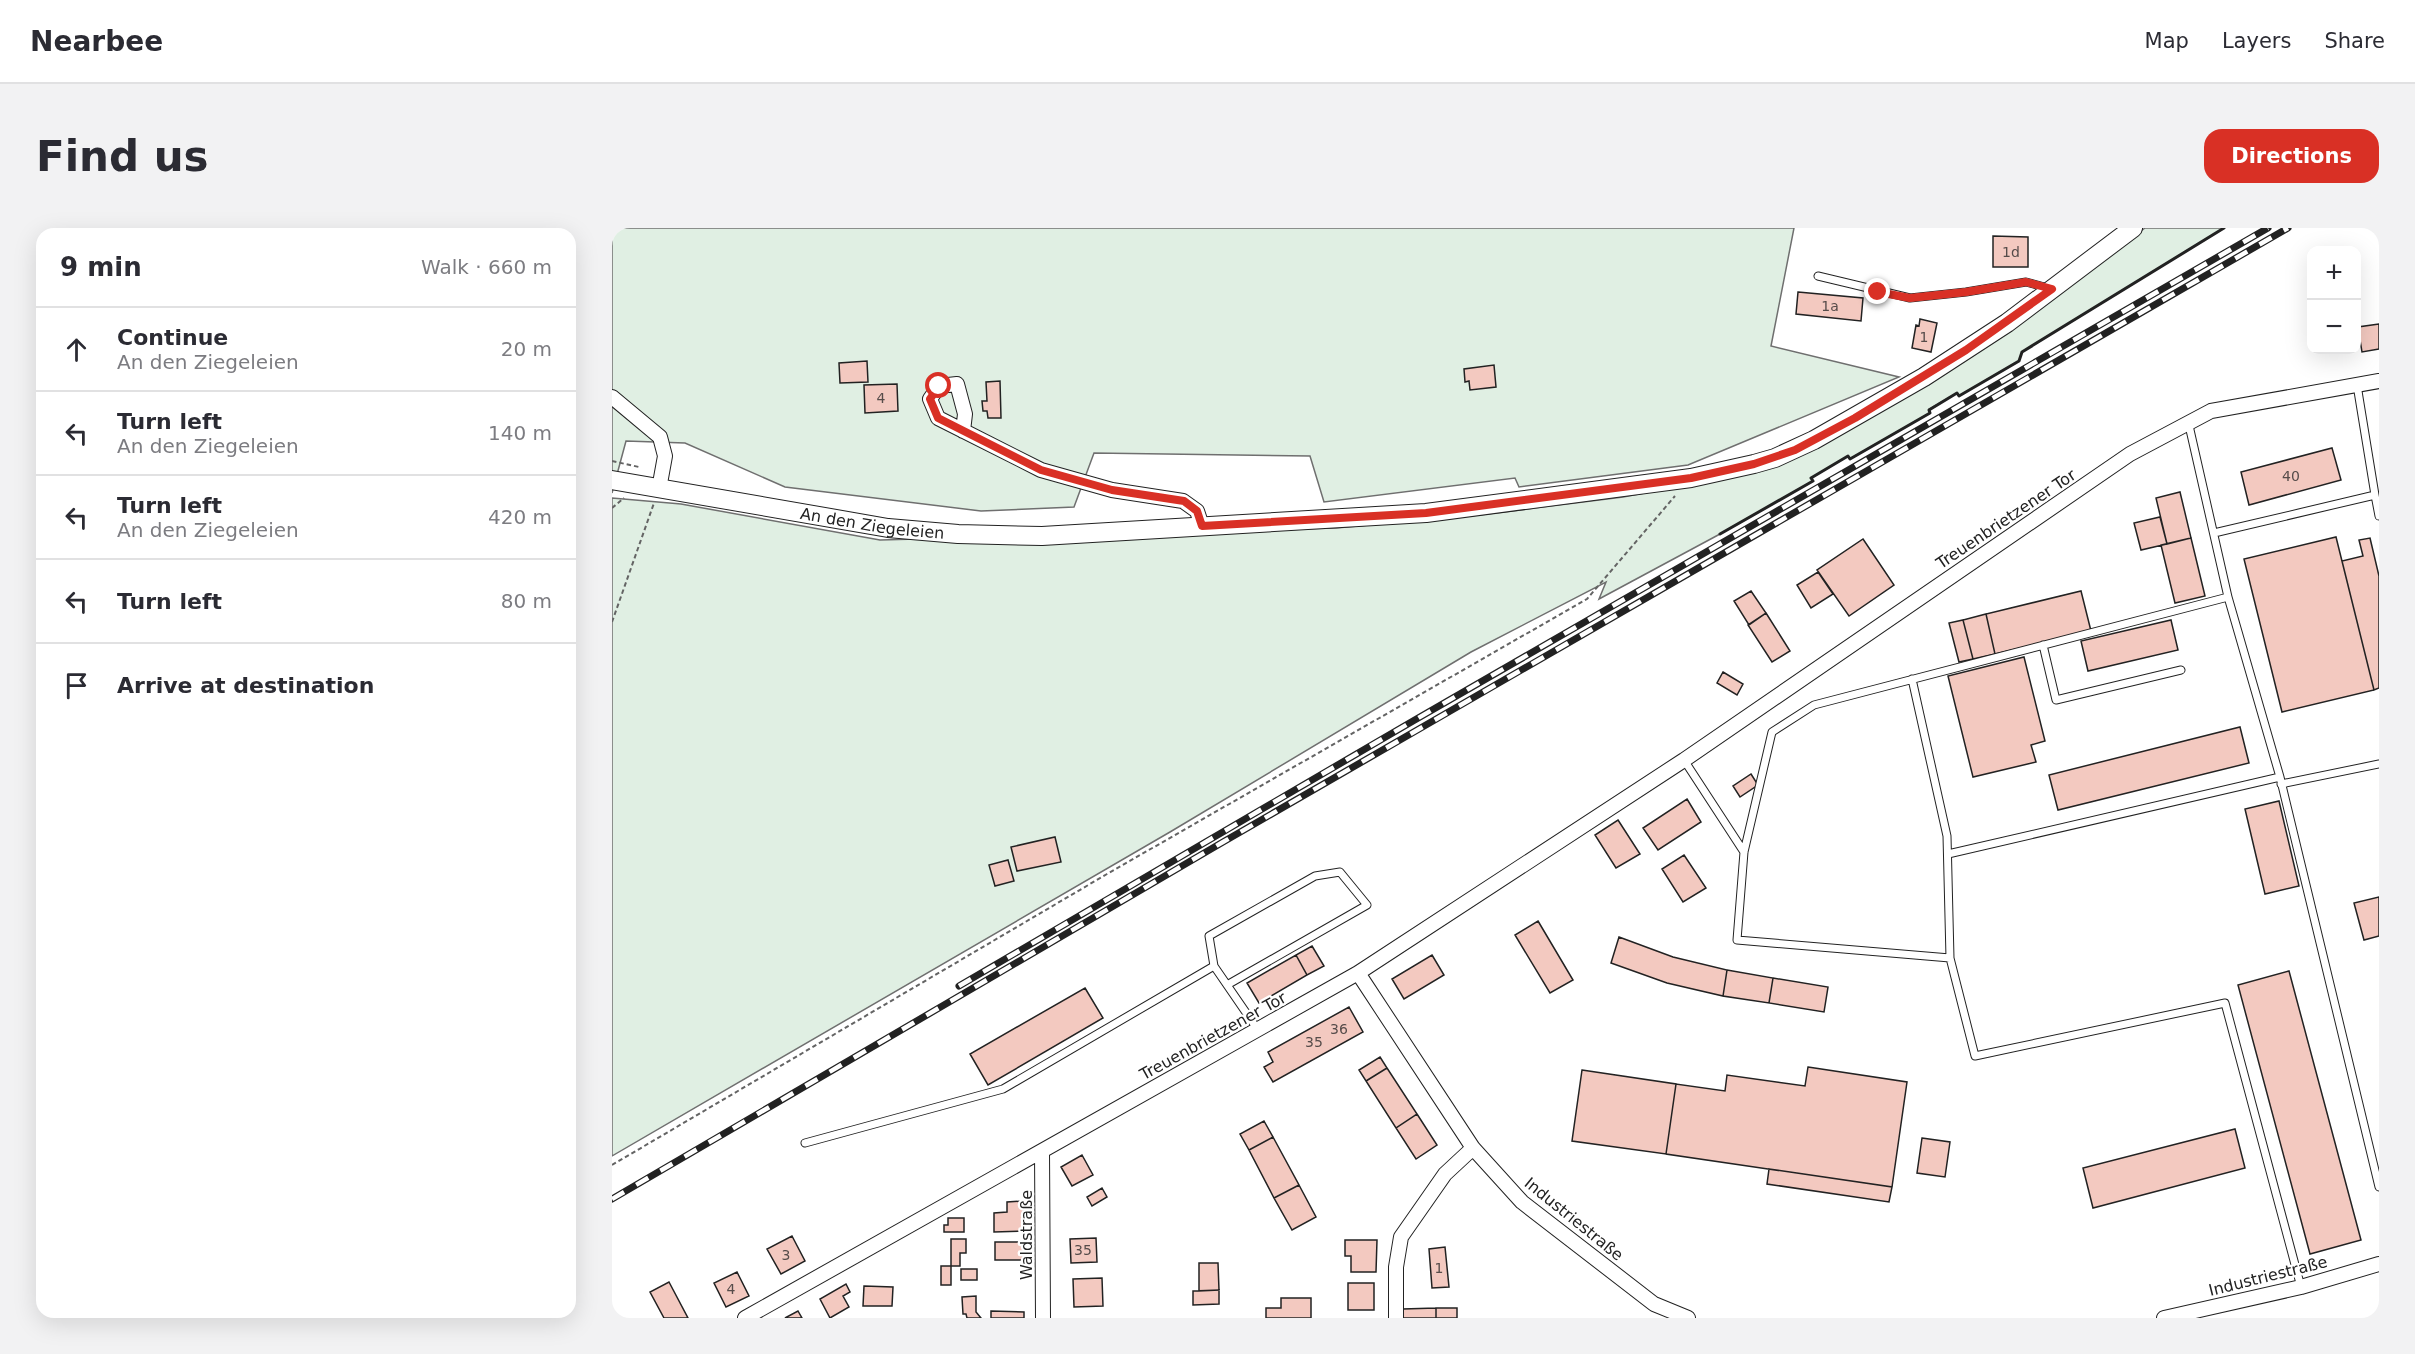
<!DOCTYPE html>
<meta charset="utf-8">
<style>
:root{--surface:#fff;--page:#f2f2f3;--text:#2b2b33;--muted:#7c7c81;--line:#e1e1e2;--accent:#d93025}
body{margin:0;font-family:"DejaVu Sans",sans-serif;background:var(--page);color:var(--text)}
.controls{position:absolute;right:18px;top:18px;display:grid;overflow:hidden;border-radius:12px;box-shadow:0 6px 24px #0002}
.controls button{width:54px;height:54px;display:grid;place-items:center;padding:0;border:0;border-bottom:2px solid var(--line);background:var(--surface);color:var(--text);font:30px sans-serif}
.stop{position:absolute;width:18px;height:18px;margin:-14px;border:4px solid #d93025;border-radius:50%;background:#fff}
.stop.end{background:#d93025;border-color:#fff;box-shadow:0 2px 6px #0008}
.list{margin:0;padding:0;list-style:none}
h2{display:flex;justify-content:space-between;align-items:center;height:78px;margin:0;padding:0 24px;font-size:26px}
h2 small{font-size:20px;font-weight:400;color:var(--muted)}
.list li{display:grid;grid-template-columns:39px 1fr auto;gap:18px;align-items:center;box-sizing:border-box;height:84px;padding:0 24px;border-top:2px solid var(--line)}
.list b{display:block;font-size:22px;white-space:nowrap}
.list p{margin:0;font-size:20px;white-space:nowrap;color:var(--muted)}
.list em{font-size:20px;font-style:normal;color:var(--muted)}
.icon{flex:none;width:33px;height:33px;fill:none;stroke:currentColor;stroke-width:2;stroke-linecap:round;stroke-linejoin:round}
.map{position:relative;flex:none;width:1767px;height:1090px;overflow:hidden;border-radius:18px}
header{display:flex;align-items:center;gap:36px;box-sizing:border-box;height:84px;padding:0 30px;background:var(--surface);border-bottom:2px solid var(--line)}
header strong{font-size:28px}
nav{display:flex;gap:33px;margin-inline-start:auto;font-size:21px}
.intro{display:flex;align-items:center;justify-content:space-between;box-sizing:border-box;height:144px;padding:0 36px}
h1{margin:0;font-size:42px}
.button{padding:15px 27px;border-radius:18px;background:var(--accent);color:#fff;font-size:21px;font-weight:700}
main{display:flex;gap:36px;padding:0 36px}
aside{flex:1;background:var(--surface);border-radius:18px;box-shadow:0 6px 24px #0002}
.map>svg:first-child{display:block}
.green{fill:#e0efe3;stroke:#6f6f6f;stroke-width:1.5}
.building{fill:#f3c9c0;stroke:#222;stroke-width:1.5}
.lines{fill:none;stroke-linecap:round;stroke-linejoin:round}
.lane-casing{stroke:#222;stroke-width:9}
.street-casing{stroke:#222;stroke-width:16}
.secondary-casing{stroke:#222;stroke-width:20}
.path{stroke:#646464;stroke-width:2;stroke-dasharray:4.5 3;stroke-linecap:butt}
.lane{stroke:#fff;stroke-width:7}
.street{stroke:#fff;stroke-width:14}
.secondary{stroke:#fff;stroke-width:18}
.rail-casing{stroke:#222;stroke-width:7}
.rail{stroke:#fff;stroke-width:4.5;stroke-dasharray:14;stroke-linecap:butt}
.wall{stroke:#222;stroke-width:3}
.route{stroke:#d93025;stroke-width:8}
.labels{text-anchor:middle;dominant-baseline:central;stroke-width:4.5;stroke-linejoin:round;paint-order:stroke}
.number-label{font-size:14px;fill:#564c4a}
.street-label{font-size:16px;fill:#222;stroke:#fff}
</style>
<header>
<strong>Nearbee</strong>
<nav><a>Map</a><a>Layers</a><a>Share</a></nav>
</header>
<div class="intro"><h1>Find us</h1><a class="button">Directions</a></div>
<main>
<aside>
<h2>9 min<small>Walk · 660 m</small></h2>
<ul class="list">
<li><svg class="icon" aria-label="ahead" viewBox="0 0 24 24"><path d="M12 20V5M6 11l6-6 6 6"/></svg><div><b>Continue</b><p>An den Ziegeleien</p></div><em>20 m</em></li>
<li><svg class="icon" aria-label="left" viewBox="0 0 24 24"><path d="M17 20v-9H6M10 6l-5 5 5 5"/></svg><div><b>Turn left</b><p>An den Ziegeleien</p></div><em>140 m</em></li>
<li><svg class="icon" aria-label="left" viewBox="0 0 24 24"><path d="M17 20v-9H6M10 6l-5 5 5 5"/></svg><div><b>Turn left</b><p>An den Ziegeleien</p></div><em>420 m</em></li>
<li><svg class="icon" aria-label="left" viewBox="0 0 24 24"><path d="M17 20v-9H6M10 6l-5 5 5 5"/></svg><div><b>Turn left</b></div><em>80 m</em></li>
<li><svg class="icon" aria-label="arrive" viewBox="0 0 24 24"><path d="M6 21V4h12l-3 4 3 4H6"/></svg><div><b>Arrive at destination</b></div></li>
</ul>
</aside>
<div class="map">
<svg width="1767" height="1090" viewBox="0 0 1767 1090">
<rect width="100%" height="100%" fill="#fff"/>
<path class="green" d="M0,0H1182L1159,118L1287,149L1076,237L907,259L903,250L712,274L698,228L482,225L462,279L369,283L173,259L73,215L14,213L0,265Z
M1533,0H1612L1410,124L1407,133L1347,168L1345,165L1317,181L1318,185L1238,231L1236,228L1199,250L1201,253L1108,306L987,371L994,354L859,424L558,604L0,928V270L69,276L268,312L724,300L867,287L1011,269L1125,248L1152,240L1481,39Z"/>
<path class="building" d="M1381,8L1416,9V39H1381Z
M1186,64L1251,70L1249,93L1184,86Z
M1308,91L1325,95L1319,124L1300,120L1304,97L1307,98Z
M1767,96V121L1750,124L1746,99Z
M255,133L256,154L228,155L227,135Z
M882,137L884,159L858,162L857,153L853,154L852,141Z
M388,153L389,190H376L375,183H371L370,173H375L374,154Z
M285,156L286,183L253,185L252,157Z
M1720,220L1729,252L1637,277L1629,244Z
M1568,264L1579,310L1555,316L1544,270Z
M1548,289L1555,316L1529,322L1522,295Z
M1724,309L1762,462L1670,484L1632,331Z
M1579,310L1593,368L1563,375L1549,317Z
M1758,310L1767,348V460L1762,462L1730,333L1751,328L1747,312Z
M1251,311L1282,357L1237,388L1205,342Z
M1206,344L1221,366L1199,380L1185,357Z
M1139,363L1154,385L1137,397L1122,373Z
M1469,363L1479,403L1383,426L1374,386Z
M1154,385L1178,423L1160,434L1136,397Z
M1374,386L1383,426L1361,431L1351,392Z
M1351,392L1361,431L1347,434L1337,395Z
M1559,392L1566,422L1476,443L1469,413Z
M1412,429L1433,513L1419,517L1424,534L1361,549L1336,448Z
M1111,444L1131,456L1125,467L1105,455Z
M1628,499L1637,535L1446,582L1437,547Z
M1139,546L1146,557L1128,569L1121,558Z
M1075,571L1089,594L1046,622L1031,600Z
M1667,573L1687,658L1653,666L1633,581Z
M1006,592L1028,626L1004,640L983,607Z
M443,609L449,634L405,643L399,619Z
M1072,627L1094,660L1071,674L1050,641Z
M396,632L402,653L383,658L377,637Z
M1767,669V708L1752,712L1742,675Z
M926,693L961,752L938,765L903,707Z
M1007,709L1061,729L1115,742L1111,768L1055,755L999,735Z
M700,718L712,738L695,747L684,727Z
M684,727L695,747L647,775L635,755Z
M820,727L832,747L792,771L780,751Z
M1115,742L1161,750L1157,775L1111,768Z
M1677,743L1749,1012L1698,1026L1626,757Z
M1161,750L1216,759L1212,784L1157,775Z
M473,760L491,790L376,857L358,826Z
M737,779L751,804L661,854L652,839L661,834L656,824Z
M768,829L775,840L754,853L747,842Z
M1196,839L1295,854L1280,959L1054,926L1064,856L1113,863L1115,847L1193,858Z
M775,840L805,886L784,900L754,853Z
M970,842L1064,856L1054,926L960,913Z
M805,886L825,917L804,931L784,900Z
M652,893L661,909L637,922L628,906Z
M1623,901L1633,940L1481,980L1471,940Z
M661,909L687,957L662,970L637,922Z
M1310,910L1338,914L1333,949L1305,945Z
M470,927L481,947L460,958L449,939Z
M1157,941L1280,959L1277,974L1155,956Z
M687,957L704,989L680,1002L662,970Z
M490,960L495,969L480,978L475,969Z
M412,973L413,1003L382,1004V985L395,984V974Z
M336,990H352V1004H332V997H336Z
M180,1008L193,1033L169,1046L155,1021Z
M484,1010L485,1034L459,1035L458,1011Z
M339,1011H354V1025H348V1038H339Z
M733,1012H765L764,1044H739V1028H733Z
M383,1014H412V1032H383Z
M833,1019L837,1059L820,1060L817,1021Z
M587,1035H606L607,1062L587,1063Z
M329,1038H339V1057H329Z
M349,1041H365V1052H349Z
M125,1044L137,1068L114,1079L102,1055Z
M490,1050L491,1078L462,1079L461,1051Z
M57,1054L76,1090H52L38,1064Z
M736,1055H762V1082H736Z
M234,1056L238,1064L231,1068L237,1079L218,1090L208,1071Z
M252,1058L281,1059L280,1078H251Z
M607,1062V1076L581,1077V1063Z
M364,1068V1084L369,1090H355L354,1086H351L350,1069Z
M669,1070H699V1090H654V1080H669Z
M824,1080V1090H791V1081Z
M824,1080H845V1090H824Z
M186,1083L190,1090H173Z
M379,1083L412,1084V1090H379Z"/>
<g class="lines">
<g class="lane-casing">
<path id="lane" d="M1206,48L1298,70L1354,64L1414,54L1436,60
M1576,193L1616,369L1668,549L1767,959
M1763,267L1767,288
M1602,305L1763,267L1745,157
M1431,417L1444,472L1569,442
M1300,451L1335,608L1338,730L1363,828L1613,775L1689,1059
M1072,532L1132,624
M1669,556L1767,536
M1336,626L1668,549
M1338,730L1125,712L1132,624L1160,504L1202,477L1616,369
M602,738L597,708L703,648L728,644L755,677L615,757
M193,915L391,861L602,738L646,802"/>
</g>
<g class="street-casing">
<path id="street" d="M0,169L48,209L53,228L47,261
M351,203L353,186L345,156L327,158L318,171L326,190L429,242L500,262L571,273L585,283L590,298
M746,745L861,920L910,974L1042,1076L1076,1090
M430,923L431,1090
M133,1090L746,745L1072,532L1518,226L1599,183L1767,153
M784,1090V1039L789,1009L833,946L861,920
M1552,1090L1689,1059L1767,1036"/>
</g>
<g class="secondary-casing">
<g id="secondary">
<path id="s1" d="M0,252L276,300L346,306L430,308L814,285L1079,250L1142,236L1163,230L1202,212L1312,149L1395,95L1521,0"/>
</g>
</g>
<path class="path" d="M0,233L27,239
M0,280L12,270
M0,394L42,275
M0,937L495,646L975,371L1063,268"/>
<use href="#lane" class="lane"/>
<use href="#street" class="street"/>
<use href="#secondary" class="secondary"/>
<g class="rail-casing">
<path id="rail" d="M347,758L801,493L1656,0
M0,971L611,614L1676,0"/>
</g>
<use href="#rail" class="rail"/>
<path class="wall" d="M1108,306L1201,253L1199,250L1236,228L1238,231L1318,185L1317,182L1345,165L1347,168L1407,133L1410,124L1612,0"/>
</g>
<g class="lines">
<path class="route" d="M327,158L318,171L326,190L429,242L500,262L572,273L585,283L590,298L814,285L1079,250L1142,236L1183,222L1243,190L1354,122L1440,61L1414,54L1354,64L1298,70L1266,64"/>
</g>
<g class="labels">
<g class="number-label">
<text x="1399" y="24">1d</text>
<text x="1218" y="78">1a</text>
<text x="1312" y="109">1</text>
<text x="269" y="170">4</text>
<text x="1679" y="248">40</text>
<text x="727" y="801">36</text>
<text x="702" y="814">35</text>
<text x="471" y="1022">35</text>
<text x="174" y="1027">3</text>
<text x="827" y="1040">1</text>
<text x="119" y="1061">4</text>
</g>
<g class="street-label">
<text transform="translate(1394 291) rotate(-34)">Treuenbrietzener Tor</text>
<text stroke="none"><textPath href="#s1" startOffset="264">An den Ziegeleien</textPath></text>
<text transform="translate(601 808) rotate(-29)">Treuenbrietzener Tor</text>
<text transform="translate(962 991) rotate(39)">Industriestraße</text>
<text transform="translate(414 1007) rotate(-90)">Waldstraße</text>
<text transform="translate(1656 1048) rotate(-14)">Industriestraße</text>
</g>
</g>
</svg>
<div class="controls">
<button>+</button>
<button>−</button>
</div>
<div class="stop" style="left:327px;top:158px"></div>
<div class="stop end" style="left:1266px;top:64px"></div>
</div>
</main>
